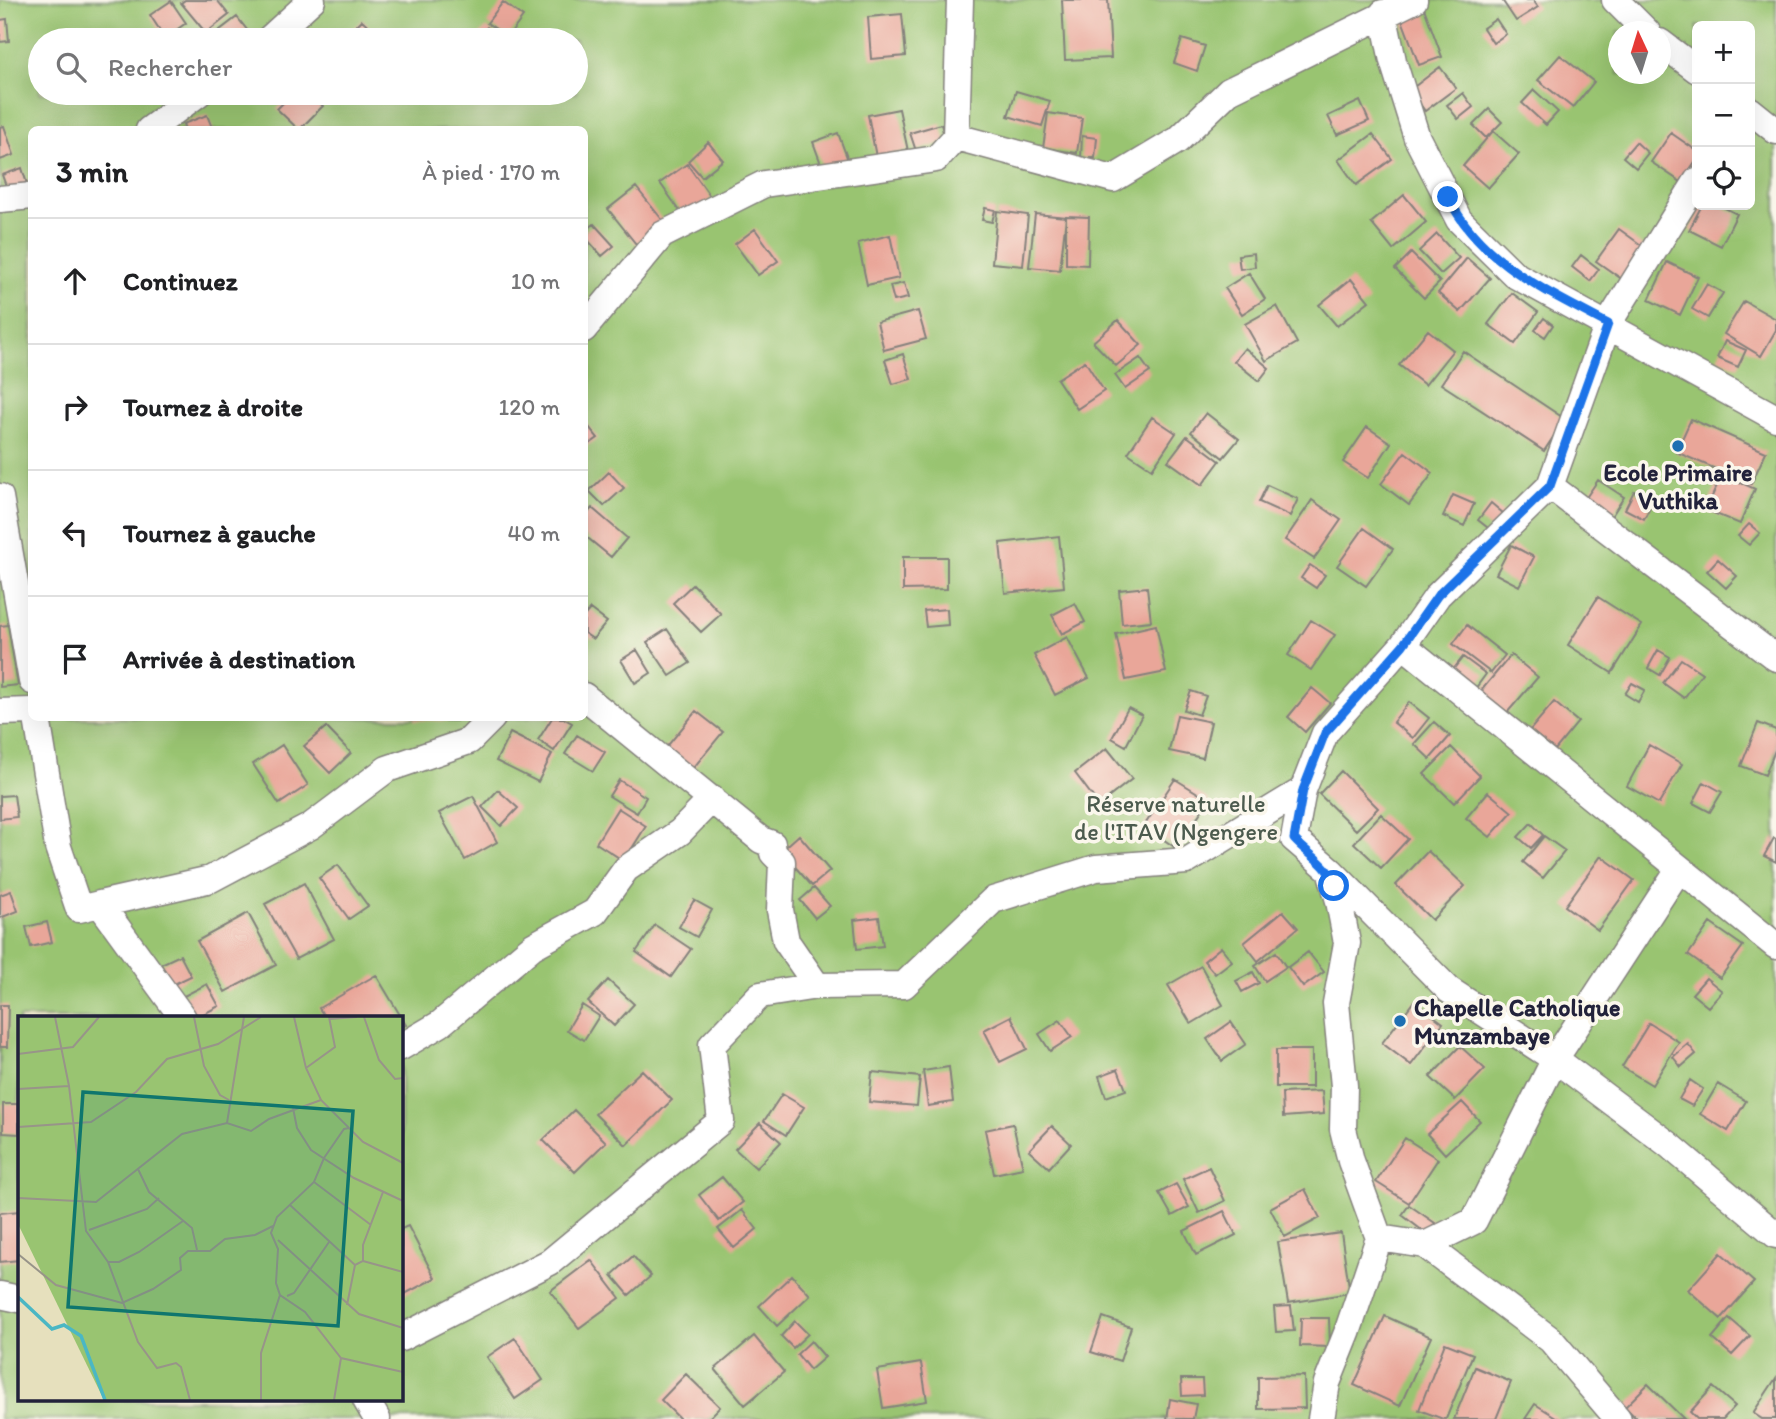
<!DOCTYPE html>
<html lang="fr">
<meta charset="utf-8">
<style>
:root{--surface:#fff;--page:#f2f2f2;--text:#202124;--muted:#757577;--line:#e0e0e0}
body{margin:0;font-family:Itim,sans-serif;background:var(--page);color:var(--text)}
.controls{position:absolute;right:21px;top:21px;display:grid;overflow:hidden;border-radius:10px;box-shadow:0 7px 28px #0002}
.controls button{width:63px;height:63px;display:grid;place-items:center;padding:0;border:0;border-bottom:2px solid var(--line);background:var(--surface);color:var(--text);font:35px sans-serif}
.compass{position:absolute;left:1608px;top:21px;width:63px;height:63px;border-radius:50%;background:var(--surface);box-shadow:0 7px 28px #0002;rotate:356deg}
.stop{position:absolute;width:21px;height:21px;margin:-16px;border:5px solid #1a73e8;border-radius:50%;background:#fff}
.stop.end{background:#1a73e8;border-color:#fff;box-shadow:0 2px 7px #0008}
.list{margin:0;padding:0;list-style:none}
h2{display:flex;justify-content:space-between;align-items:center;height:91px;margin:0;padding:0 28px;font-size:30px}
h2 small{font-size:23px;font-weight:400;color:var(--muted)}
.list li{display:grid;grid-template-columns:46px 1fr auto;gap:21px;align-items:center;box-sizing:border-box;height:126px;padding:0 28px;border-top:2px solid var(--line)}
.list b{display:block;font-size:26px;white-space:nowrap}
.list em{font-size:23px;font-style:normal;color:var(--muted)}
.icon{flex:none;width:38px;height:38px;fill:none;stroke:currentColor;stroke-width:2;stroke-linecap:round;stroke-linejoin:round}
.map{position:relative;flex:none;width:1776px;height:1419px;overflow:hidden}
.search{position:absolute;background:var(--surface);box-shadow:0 7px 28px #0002;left:28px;top:28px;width:560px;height:77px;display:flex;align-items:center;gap:18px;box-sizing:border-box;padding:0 24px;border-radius:38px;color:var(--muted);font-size:26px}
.panel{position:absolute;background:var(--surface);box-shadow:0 7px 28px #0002;left:28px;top:126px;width:560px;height:595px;border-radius:10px}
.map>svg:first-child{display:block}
.green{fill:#99c471;stroke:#5e7356;stroke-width:2;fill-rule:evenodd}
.building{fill:#e9a699}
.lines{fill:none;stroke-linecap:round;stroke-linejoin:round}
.minor-casing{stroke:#84817c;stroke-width:29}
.minor{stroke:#fff;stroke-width:26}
.route{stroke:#1a73e8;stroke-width:9}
.poi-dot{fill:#1f6fb2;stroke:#fbf7ec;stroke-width:2.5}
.labels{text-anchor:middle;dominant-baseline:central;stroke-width:7;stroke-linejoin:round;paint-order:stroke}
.poi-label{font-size:24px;font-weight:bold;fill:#22223b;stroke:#fbf7ec}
.park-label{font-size:24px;fill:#4c5b4e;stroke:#fbf7ec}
.inset-river{fill:none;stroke:#4ab7c4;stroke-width:3.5}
.inset-road{fill:none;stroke:#989489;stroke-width:2}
.view{fill:#0f766e;fill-opacity:0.15;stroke:#0f766e;stroke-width:3.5}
.inset-edge{fill:none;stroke:#22223b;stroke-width:3.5}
</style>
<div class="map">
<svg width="1776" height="1419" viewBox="0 0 1776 1419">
<rect width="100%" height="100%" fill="#fbf7ec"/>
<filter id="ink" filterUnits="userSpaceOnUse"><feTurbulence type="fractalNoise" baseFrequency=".0143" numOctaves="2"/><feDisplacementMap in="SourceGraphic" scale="14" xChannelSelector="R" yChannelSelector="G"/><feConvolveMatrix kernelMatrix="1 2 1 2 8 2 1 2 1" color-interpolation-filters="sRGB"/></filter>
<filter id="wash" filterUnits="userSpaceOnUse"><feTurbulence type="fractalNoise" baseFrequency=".00686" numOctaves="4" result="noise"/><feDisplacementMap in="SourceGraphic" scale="28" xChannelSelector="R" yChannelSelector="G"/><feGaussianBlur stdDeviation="1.57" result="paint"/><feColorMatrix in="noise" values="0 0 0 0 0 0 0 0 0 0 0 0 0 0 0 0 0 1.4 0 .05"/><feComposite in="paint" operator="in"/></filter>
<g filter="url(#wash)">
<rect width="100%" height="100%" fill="#e6e0bd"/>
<path class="green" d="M0,0H1776V1419H0ZM1697,26H1750V205H1697ZM1618,32H1660V74H1618ZM40,40H576V93H40ZM32,130H584V718H32ZM19,1018H401V1400H19Z"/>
<g id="blocks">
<path class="building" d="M185,0H217L229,15L206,33L181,3Z
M1062,0H1108L1111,58L1065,60Z
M1502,0H1533L1538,7L1516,21Z
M171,1L186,23L165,38L150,15Z
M503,2L523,17L508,37L487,23Z
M1424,8L1442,57L1419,65L1401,17Z
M902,14L906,56L871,59L868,17Z
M237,17L255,40H207Z
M7,19L9,41L0,42V20Z
M1496,19L1506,34L1493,43L1483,28Z
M362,20L384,40H342Z
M487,27L502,40H474Z
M1182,39L1205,46L1197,71L1174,63Z
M1560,55L1594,82L1573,108L1538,80Z
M1440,67L1456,88L1425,111L1410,90Z
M1534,90L1558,112L1546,125L1522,103Z
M1016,91L1050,101L1042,126L1008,116Z
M293,93H310L323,106L299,130L277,109Z
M1463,93L1473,107L1458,119L1447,105Z
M1360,101L1369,121L1337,135L1328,116Z
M899,109L908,151L876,157L868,115Z
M1489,109L1502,122L1486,138L1473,125Z
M1048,113L1082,118L1077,153L1043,148Z
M207,115L213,130H185L183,124Z
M941,124L946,142L916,151L910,133Z
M4,126L14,155L0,160V127Z
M1493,131L1519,154L1488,188L1463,166Z
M838,133L849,163L824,172L813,142Z
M1671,133L1697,151V159L1681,182L1651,162Z
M1373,134L1392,159L1356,185L1338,160Z
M1082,136L1097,138L1095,158H1081Z
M708,142L723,160L702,177L688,161Z
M1636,142L1648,153L1636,168L1623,157Z
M687,164L712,199L685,218L660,183Z
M22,168L28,187L9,194L2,175Z
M636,187L664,222L636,244L608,209Z
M1404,195L1426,222L1393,250L1371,223Z
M1702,205H1719L1737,214L1721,246L1689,230Z
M985,208L995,210L992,222L982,220Z
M997,211L1028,215L1023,266L992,263Z
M1035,214L1066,217L1060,270L1029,267Z
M1066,216L1089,217L1088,265L1066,264Z
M594,224L614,246L602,256L584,236V232Z
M755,229L778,261L758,275L735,244Z
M1619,229L1648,250L1626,282L1596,261Z
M1437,234L1459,258L1441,274L1419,251Z
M890,235L899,278L867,285L858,243Z
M1254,253L1255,267L1240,269L1238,255Z
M1411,253L1440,282L1424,298L1395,269Z
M1581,255L1599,269L1590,281L1572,267Z
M1467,258L1490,278L1460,312L1438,293Z
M1667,262L1698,277L1680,315L1649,300Z
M1249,273L1265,299L1242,314L1225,288Z
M1351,279L1369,301L1337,326L1319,305Z
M904,283L908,298L894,301L890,286Z
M1707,284L1723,293L1708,318L1692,309Z
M1512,293L1538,312L1515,344L1488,324Z
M1744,301L1776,319V330L1761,356L1724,334Z
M1277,306L1297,343L1266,361L1245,324Z
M918,311L926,339L884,350L877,322Z
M1544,318L1553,325L1545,337L1535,330Z
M1118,320L1141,345L1116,366L1093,342Z
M1428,330L1453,350L1425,385L1399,365Z
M1725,341L1746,350L1738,367L1717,358Z
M1245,348L1269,368L1259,381L1234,361Z
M1463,351L1565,419L1544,451L1441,384Z
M903,354L911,379L893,384L885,360Z
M1140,358L1150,372L1125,389L1115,375Z
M1085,361L1104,391L1077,409L1057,379Z
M1206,413L1239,439L1223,458L1191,432Z
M1152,417L1176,433L1152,469L1128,453Z
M1691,419L1766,452L1751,484L1676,452Z
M584,421L598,438L584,448Z
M1367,427L1391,443L1368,478L1343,462Z
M1187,436L1220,461L1202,485L1168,461Z
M1405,452L1433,473L1409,505L1381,484Z
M609,472L624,488L604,506L589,491Z
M1722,474L1755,489L1740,524L1706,510Z
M1598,480L1624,497L1607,523L1581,505Z
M1267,485L1298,499L1290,516L1259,502Z
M1634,491L1653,501L1644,519L1625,509Z
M1453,495L1474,504L1464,526L1443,516Z
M1312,500L1341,520L1314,559L1285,540Z
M1491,503L1504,514L1492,531L1478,520Z
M592,508L627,538L611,557L584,535V517Z
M1749,524L1760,533L1749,545L1738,536Z
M1364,528L1393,549L1366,586L1337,566Z
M1059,536L1064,587L1005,593L1000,543Z
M1511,545L1534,557L1519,586L1496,574Z
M903,557H947V589L903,590Z
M1718,559L1737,576L1726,588L1707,571Z
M1310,565L1325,575L1316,588L1301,578Z
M693,584L721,614L701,632L673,603Z
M1147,587L1151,621L1122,624L1119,590Z
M1598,597L1642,625L1612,673L1568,645Z
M1075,603L1085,622L1062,634L1052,615Z
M590,609L607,622L593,639L584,633V616Z
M947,609L948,625L926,627L924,611Z
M1311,620L1335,635L1311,670L1288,655Z
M8,625L18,685L0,687V626Z
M1156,625L1166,672L1126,680L1116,634Z
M1467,625L1505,655L1491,673L1453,644Z
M667,629L690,663L670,676L647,642Z
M1067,637L1089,678L1055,695L1034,655Z
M637,650L651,673L635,683L621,660Z
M1658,650L1670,657L1660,675L1648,668Z
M1511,655L1538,677L1506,714L1480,692Z
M1463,657L1486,674L1475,689L1452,671Z
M1681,659L1702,673L1684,698L1663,683Z
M1632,683L1645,690L1638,702L1625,694Z
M1312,688L1330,703L1305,732L1288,717Z
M1191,691L1206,696L1199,715L1184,710Z
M1409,702L1429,718L1413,738L1393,722Z
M1554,702L1578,722L1555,750L1530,730Z
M1128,708L1142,715L1126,746L1112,738Z
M696,711L723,732L690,772L664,750Z
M1177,715L1211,722L1203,758L1169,751Z
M414,718H456V721L414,720Z
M552,718H563L572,723L554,751L538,740Z
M1434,722L1450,736L1430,759L1414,744Z
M1758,723L1776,730V748L1765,775L1741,766Z
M326,727L351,753L330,773L304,746Z
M510,733L552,754L538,782L496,761Z
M577,735L605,752L593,771L565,754Z
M282,745L308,785L279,804L253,764Z
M1649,745L1682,764L1659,804L1627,786Z
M1451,747L1480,776L1454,803L1424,774Z
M1107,748L1132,779L1099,805L1075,773Z
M1341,771L1378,808L1356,830L1319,794Z
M1175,779L1209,800L1176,848L1144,826Z
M619,780L646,797L637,813L609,796Z
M1704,782L1722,792L1710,812L1693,803Z
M498,790L518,808L501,826L482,807Z
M1488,792L1512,812L1490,837L1466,818Z
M14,795L17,817L0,819V796Z
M473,796L497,842L465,860L439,813Z
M618,808L646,826L624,861L596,843Z
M1381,814L1408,839L1381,868L1354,843Z
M1531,823L1543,835L1531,848L1518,837Z
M799,835L830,871L812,886L781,851Z
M1544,836L1565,851L1543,878L1523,862Z
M1774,838L1776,839V862L1764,856Z
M1428,851L1465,886L1432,920L1396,885Z
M1601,856L1634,880L1598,930L1565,906Z
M338,865L368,906L349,919L319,878Z
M304,883L334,939L296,959L265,904Z
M814,888L830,906L815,918L800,900Z
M11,891L18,911L0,918V895Z
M694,900L712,910L697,937L679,927Z
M1283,911L1298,928L1258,961L1244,943Z
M248,913L276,965L225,992L197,941Z
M879,917L883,946L857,949L854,920Z
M47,922L52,942L31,947L26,927Z
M1710,923L1743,946L1720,978L1688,955Z
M655,925L691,949L671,977L636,952Z
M1221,947L1232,961L1215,974L1204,961Z
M1276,952L1286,967L1265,981L1255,966Z
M1308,952L1324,972L1303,987L1288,967Z
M180,955L191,976L172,985L161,964Z
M1201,966L1223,1005L1191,1024L1168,985Z
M1253,972L1259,983L1242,992L1236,981Z
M376,975L406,1025L401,1027V1018H325L319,1008Z
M1706,978L1722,991L1708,1007L1692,994Z
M608,980L634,1004L614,1026L588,1002Z
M207,984L219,1006L196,1018H186L176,1000Z
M1414,1001L1443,1023L1411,1065L1382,1043Z
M0,1005H8L7,1047H0Z
M582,1005L599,1016L584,1040L567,1030Z
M1011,1016L1027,1049L1000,1062L984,1030Z
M1060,1020L1072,1037L1050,1051L1039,1034Z
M1231,1022L1246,1044L1222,1061L1207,1039Z
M1649,1023L1679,1042L1652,1085L1622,1067Z
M1688,1044L1696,1054L1681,1067L1673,1057Z
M1460,1046L1485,1069L1455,1100L1430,1077Z
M1276,1050H1312V1087H1276Z
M949,1067L953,1102L928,1106L923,1071Z
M1118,1069L1126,1090L1106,1097L1099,1076Z
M642,1070L672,1100L626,1145L595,1114Z
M872,1072L920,1077L917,1106L869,1102Z
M1690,1080L1703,1089L1692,1106L1679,1099Z
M1718,1084L1746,1101L1728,1131L1700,1114Z
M1322,1091L1324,1114L1283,1117L1282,1093Z
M782,1094L804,1107L786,1135L764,1121Z
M1462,1102L1480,1121L1445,1154L1427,1134Z
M3,1104H19V1134L3,1133Z
M574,1110L606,1142L575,1172L543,1140Z
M760,1123L781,1142L756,1168L735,1149Z
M1013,1124L1023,1168L994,1174L985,1130Z
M1052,1126L1071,1144L1049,1168L1029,1150Z
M1405,1138L1438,1159L1409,1203L1376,1182Z
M1209,1167L1225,1201L1199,1213L1183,1179Z
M722,1177L743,1202L719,1221L699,1195Z
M1176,1184L1189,1207L1172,1216L1159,1193Z
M1305,1189L1320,1218L1285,1237L1270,1208Z
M1409,1205L1435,1223L1427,1234L1402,1215Z
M742,1210L757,1229L734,1248L718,1229Z
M19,1211V1260L0,1262V1213Z
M1224,1211L1236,1235L1196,1255L1184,1231Z
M408,1226L435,1278L401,1296V1229Z
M1341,1233L1350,1293L1288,1303L1278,1242Z
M1721,1253L1754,1282L1721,1319L1688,1290Z
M633,1256L651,1276L629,1295L612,1275Z
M591,1260L620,1298L579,1328L550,1291Z
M792,1275L810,1295L777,1326L759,1306Z
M1291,1306L1294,1331L1276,1332L1274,1307Z
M1385,1316L1431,1337L1400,1406L1354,1385Z
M1103,1317L1131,1327L1120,1361L1091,1352Z
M1301,1318H1329L1330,1347L1300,1346Z
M1729,1318L1750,1336L1732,1355L1712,1338Z
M795,1321L808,1334L793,1348L781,1336Z
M754,1336L784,1372L745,1405L715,1369Z
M515,1338L543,1380L515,1399L487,1357Z
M811,1341L825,1357L810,1370L797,1354Z
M1445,1343L1473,1354L1446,1419H1443L1419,1410Z
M921,1363L927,1401L883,1408L877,1370Z
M1475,1367L1511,1382L1496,1419H1454Z
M686,1374L720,1407L708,1419H680L661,1400Z
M1304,1376L1305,1408L1258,1409V1377Z
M1776,1378V1419H1762L1753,1413Z
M1181,1379H1202L1203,1395L1182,1396Z
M1648,1384L1684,1419H1637L1625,1407Z
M1713,1387L1735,1406L1723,1419H1697L1690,1412Z
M1170,1399L1196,1404L1193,1419H1167Z
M1535,1404L1559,1419H1525Z"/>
</g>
</g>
<g filter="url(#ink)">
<use href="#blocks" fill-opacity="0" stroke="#84817c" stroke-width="2"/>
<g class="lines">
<g class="minor-casing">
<path id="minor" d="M1615,0L1647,32
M1383,13L1393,61L1417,138L1459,220L1515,275L1776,418
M268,40L312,0
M1660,42L1697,70
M1750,110L1776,131
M149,130L199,93
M956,137L960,0
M0,199L32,196
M584,329L662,235L764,184L936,159L956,137L1113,179L1178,140L1229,91L1414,0
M1550,486L1776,658
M0,497L32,681
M1403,645L1776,946
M584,696L761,840L772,844L773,853L782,862L780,910L786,941L817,986
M0,712L32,711
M37,718L58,847L79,909L100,904L183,1018
M1331,871L1449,990L1555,1059L1668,1144L1776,1235
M100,904L211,879L311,826L387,769L469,741L492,718
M401,1047L440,1024L533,946L595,912L626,869L680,832L712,799
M1425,1245L1474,1221L1555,1059L1679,869
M0,1295L19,1299
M401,1338L550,1262L721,1121L712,1045L760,995L817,986L904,985L993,900L1096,868L1187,861L1303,790
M366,1400L377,1419
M1321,1419L1327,1383L1347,1333L1379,1238
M1618,1419L1551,1340L1425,1245L1379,1238L1351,1161L1343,1129L1344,1086L1336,1003L1347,943L1339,901L1330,870L1294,839L1303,790L1325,733L1403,645L1438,595L1550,486L1608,324L1697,181"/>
</g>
<use href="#minor" class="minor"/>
</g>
</g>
<g class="lines" filter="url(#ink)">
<path class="route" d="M1334,886C1328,862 1310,857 1294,839L1303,790L1325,733L1403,645L1438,595L1550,486L1608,324C1547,291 1481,263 1448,197"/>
</g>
<g class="poi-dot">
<circle cx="1678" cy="446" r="7"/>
<circle cx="1400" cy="1021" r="7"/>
</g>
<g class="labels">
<g class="poi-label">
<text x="1678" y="472">Ecole Primaire<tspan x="1678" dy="28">Vuthika</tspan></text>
<text x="1414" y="1007" text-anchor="start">Chapelle Catholique<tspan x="1414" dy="28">Munzambaye</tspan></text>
</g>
<g class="park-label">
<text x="1176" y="803">Réserve naturelle<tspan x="1176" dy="28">de l'ITAV (Ngengere</tspan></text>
</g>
</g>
<g transform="translate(18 1016)">
<rect width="385" height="385" fill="#e6e0bd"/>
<path d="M0,1H385V384H86L0,208Z" fill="#99c471"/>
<path class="inset-river" d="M0,281L34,313L46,309L63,320L87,384"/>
<path class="inset-road" d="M37,1L51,70L68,215L90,246L120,326L139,352L158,347L163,351L172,384M176,1L186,50L202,79L211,84M276,1L288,52L303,84L345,126L385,147M346,1L361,44L377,63L385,62M311,3L339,1M0,38L55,31L81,1M288,52L317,31L311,1M0,73L51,70M275,92L279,112L293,134L336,162L385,185M209,107L226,1M0,111L73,106L118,76L149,43L200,28L243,1M331,112L326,113L306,142L296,166L259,201L253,217L260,233L258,267L262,279L287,296L323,342L385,356M120,153L131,176L174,212L179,234M296,166L353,209M0,182L78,186L164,118L209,107L233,115L251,103L303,84M272,189L337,249M71,214L129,193L141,182M260,224L341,298L385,312M0,238L38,269L104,287L135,273L163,254L162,242L170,235H192L207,223L237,219L255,210M345,245L385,256M90,246H101L121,236L165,205M269,280L276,277L311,226M329,289L337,249L345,245V229L365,176M243,384V337L262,279M316,384L323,342"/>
<path class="view" d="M65,76L335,95L320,310L50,291Z"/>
<rect width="385" height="385" class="inset-edge"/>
</g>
</svg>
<div class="controls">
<button>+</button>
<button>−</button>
<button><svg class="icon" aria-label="locate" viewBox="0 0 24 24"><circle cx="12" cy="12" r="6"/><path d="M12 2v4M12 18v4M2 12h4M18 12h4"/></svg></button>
</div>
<svg class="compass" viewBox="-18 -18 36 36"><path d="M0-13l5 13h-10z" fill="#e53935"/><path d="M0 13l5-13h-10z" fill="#757577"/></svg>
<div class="stop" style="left:1334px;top:886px"></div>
<div class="stop end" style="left:1448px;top:197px"></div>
<div class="search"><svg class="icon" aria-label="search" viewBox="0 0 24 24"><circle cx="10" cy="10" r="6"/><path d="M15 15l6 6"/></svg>Rechercher</div>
<section class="panel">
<h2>3 min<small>À pied · 170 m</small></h2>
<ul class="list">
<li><svg class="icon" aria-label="ahead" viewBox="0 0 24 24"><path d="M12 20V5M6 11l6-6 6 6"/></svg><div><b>Continuez</b></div><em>10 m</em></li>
<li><svg class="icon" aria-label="right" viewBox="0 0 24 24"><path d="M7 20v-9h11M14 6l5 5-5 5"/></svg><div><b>Tournez à droite</b></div><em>120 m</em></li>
<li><svg class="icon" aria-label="left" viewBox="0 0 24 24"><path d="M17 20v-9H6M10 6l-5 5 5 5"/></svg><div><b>Tournez à gauche</b></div><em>40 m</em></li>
<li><svg class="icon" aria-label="arrive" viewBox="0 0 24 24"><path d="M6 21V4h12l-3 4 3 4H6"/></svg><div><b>Arrivée à destination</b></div></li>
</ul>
</section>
</div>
